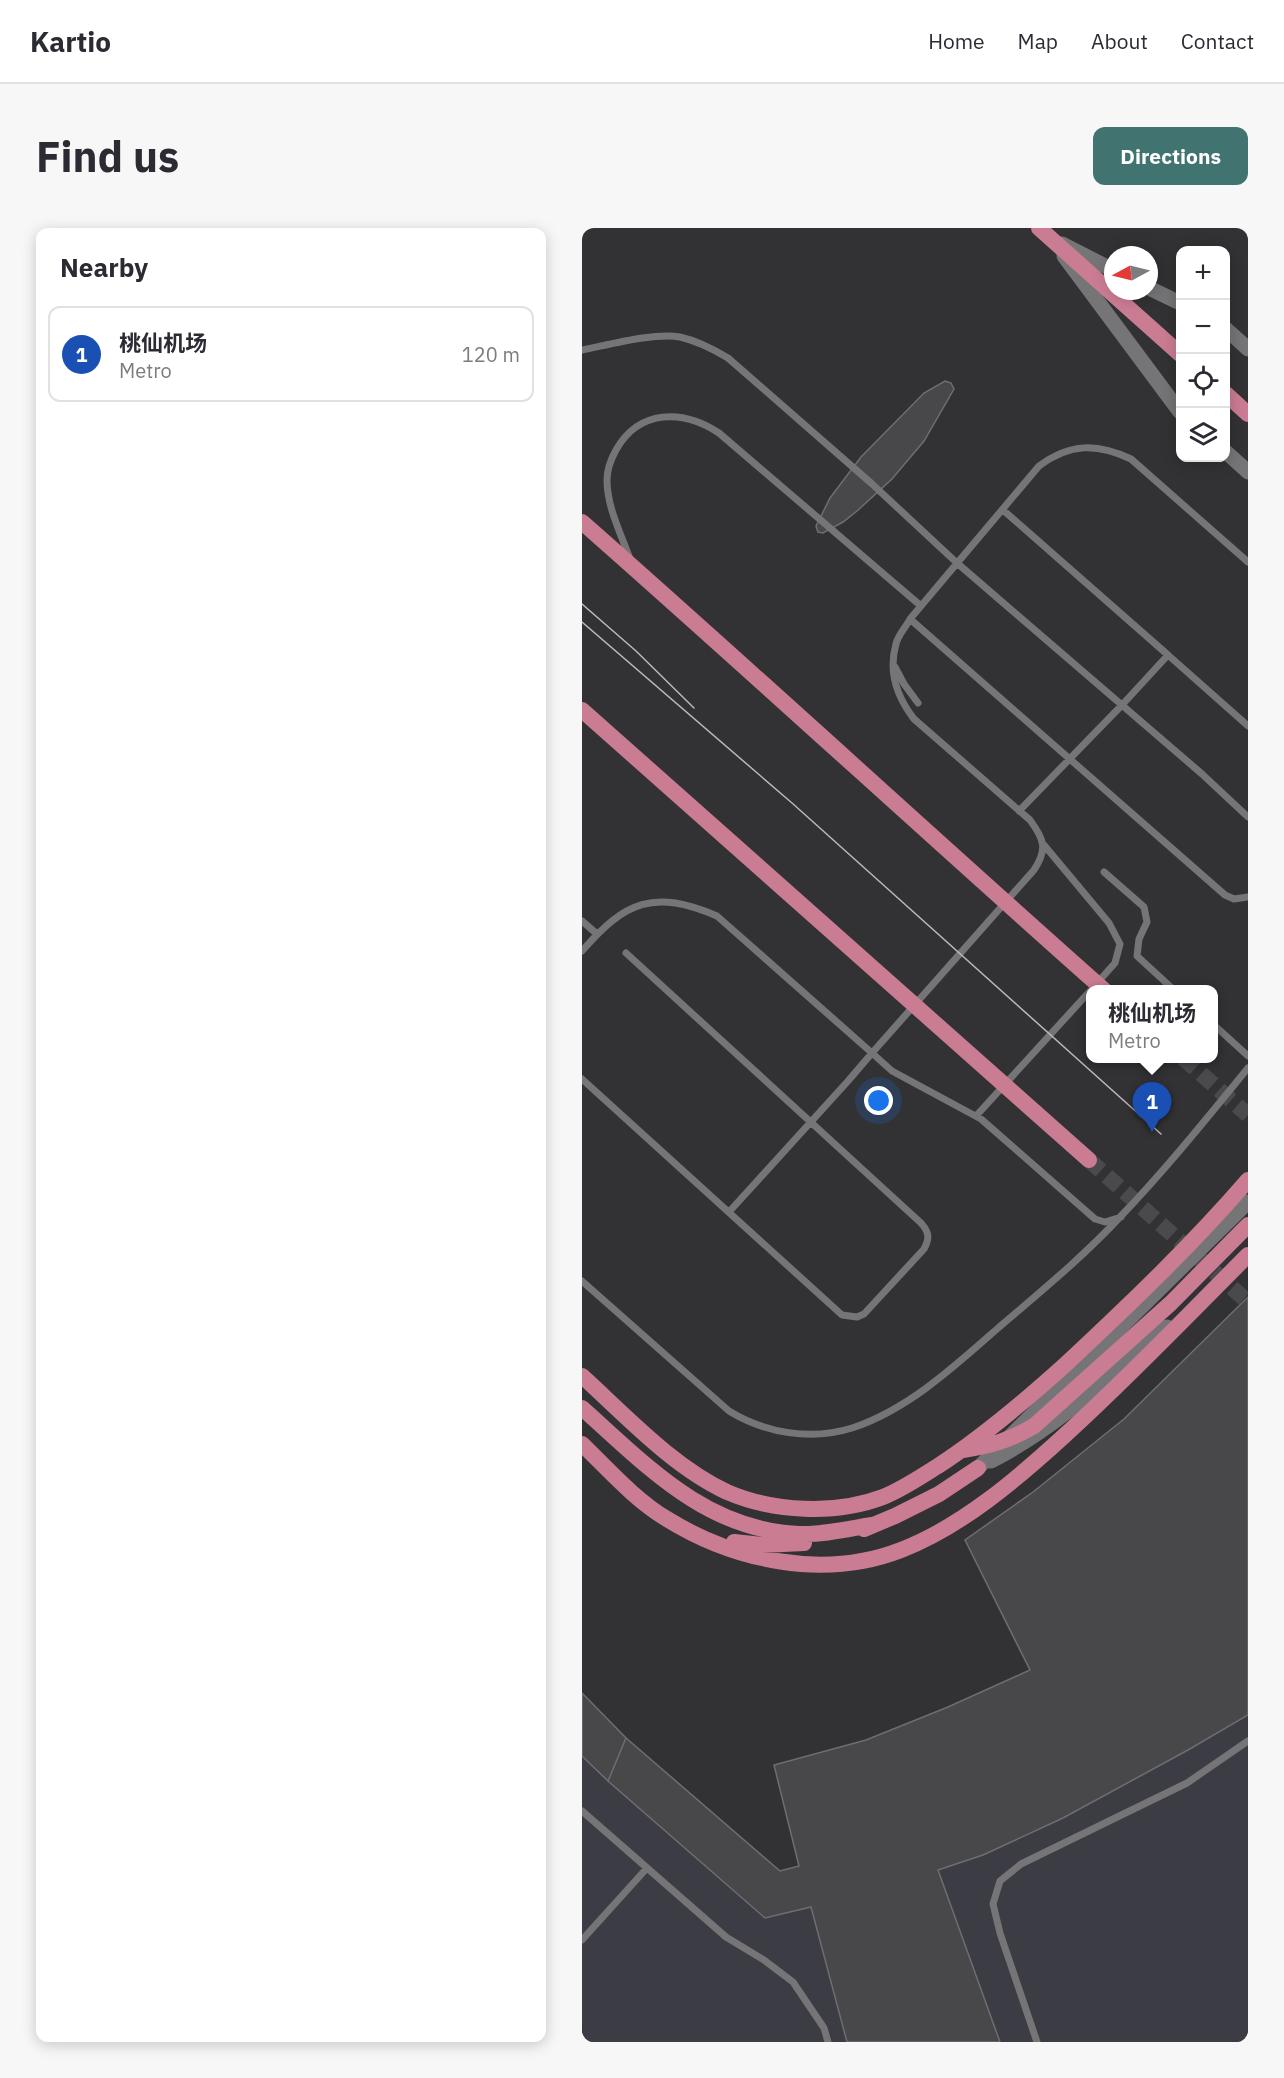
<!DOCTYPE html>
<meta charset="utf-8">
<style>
:root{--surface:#fff;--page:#f7f7f7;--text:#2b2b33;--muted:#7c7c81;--line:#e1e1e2;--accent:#417471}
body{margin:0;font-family:"IBM Plex Sans","Noto Sans SC",sans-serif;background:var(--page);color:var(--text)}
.controls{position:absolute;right:18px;top:18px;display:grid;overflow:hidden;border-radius:12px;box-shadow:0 3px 15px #0003}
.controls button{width:54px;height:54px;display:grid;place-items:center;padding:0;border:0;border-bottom:2px solid var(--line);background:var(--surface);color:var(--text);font:30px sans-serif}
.compass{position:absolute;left:522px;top:18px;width:54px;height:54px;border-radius:50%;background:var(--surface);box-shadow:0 3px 15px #0003;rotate:263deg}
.you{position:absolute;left:297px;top:873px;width:21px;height:21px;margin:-15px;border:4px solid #fff;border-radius:50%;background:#1a73e8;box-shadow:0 0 0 9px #1a73e833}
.badge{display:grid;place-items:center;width:39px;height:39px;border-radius:50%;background:var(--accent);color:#fff;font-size:20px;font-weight:700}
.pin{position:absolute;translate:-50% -50px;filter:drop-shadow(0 2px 3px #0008)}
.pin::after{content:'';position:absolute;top:32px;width:21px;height:18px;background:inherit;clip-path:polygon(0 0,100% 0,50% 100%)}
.popup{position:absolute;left:504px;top:757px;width:132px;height:78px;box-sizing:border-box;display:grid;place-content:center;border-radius:12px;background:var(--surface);filter:drop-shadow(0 2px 4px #0005);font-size:20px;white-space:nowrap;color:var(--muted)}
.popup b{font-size:22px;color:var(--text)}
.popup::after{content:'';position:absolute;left:50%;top:100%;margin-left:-12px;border:12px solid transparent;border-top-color:var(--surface)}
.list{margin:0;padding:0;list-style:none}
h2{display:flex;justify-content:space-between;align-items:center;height:78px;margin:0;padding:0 24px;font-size:26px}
h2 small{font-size:20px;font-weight:400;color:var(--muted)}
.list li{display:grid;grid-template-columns:39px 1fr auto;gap:18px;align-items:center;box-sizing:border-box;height:96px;margin:0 12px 12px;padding:0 12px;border:2px solid var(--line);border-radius:12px}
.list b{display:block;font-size:22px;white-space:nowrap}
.list p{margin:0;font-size:20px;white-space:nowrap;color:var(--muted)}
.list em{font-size:20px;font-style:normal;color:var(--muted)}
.icon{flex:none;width:33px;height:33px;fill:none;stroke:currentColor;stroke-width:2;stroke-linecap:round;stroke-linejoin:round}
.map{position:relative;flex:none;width:666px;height:1814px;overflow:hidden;border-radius:12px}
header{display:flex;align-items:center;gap:36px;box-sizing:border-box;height:84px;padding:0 30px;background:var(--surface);border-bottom:2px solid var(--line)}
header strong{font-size:28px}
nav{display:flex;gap:33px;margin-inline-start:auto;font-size:21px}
.intro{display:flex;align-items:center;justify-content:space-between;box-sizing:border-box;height:144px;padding:0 36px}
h1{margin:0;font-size:42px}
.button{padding:15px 27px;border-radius:12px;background:var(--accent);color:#fff;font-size:21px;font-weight:700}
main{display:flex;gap:36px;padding:0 36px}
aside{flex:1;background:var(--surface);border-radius:12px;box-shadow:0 3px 15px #0003}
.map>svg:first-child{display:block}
.built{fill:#3c3c44}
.building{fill:#48484b;stroke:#6e6e71;stroke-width:1.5}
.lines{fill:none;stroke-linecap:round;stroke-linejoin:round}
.trunk-tunnel{stroke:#4a4a4d;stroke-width:16;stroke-dasharray:16 8;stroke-linecap:butt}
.service{stroke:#757578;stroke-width:7}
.tertiary{stroke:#757578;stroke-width:15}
.trunk{stroke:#ca7c93;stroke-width:16}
.tram{stroke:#b9b9bb;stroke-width:1.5}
</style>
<header>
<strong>Kartio</strong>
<nav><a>Home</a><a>Map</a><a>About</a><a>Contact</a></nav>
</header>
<div class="intro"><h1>Find us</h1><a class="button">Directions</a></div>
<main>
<aside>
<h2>Nearby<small></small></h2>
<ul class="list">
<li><span class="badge" style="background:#1a4fb4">1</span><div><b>桃仙机场</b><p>Metro</p></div><em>120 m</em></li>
</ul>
</aside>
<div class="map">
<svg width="666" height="1814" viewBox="0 0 666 1814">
<rect width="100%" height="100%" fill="#323235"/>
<path class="built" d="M666,1069V1814H0V1465L44,1510L198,1643L217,1638L192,1537L284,1512L366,1479L448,1442L383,1312L451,1264L542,1191Z"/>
<path class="building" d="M363,153L369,155L372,161L342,213L310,251L275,283L261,294L241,305L236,304L234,298L248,270L279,229L342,165Z
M666,1069V1487L606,1522L481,1590L401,1627L356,1642L418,1814H265L229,1679L183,1690L26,1553L44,1510L198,1643L217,1638L192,1537L284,1512L366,1479L448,1442L383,1312L451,1264L542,1191Z
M0,1465L44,1510L26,1553L0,1528Z"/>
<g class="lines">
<path class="trunk-tunnel" d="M601,830L666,887
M507,932L666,1074"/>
<path class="service" d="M0,122C26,117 73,104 98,109C116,113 131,121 146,130L289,255L375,335L620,546L666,589
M421,282L586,427L540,477L437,583
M48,331C39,306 25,279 25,252C25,242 29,231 34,222C57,181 101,181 137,205L339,378
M328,391L643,667L652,671L666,669
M586,427L666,498
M313,439L322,456L336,475
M462,617L527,695L538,716L533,735L516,754
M522,644L562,679L565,694L557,711L555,728L592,762
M0,693L15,706
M0,723C43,673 72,661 135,688L290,825L266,853L147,984
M632,797L666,828
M0,851L260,1087L275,1089L282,1086L342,1021C348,1010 347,1004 339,995L44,725
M394,888L508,763
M539,989L523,994L513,991L399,891L310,843L290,825L452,642C466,621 462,611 448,592L332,491C315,469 306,444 314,416C316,407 324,399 328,391L457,238C488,215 515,215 549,231L666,334
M0,1053L147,1183C183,1205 229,1213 270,1200C325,1182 372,1139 415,1101C457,1065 501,1029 539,988C584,941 625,890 666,840
M0,1583L144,1709L182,1732L211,1754L242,1800L246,1814
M0,1712L65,1640
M455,1814L418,1705L411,1676L418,1653L439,1636L605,1555L666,1513"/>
<path class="tertiary" d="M480,16L531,42
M482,28L598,184
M567,60L598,75
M644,101L666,121
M644,224L666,244
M409,1233C476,1199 529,1147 585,1099
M396,1240L666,974"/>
<path class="trunk" d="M457,0L598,126
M644,166L666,186
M0,294C175,448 347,607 522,762
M0,482L507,932
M0,1148C44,1188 91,1239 145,1264C191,1284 254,1287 301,1269C321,1261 338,1249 356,1238C402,1208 443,1173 484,1136C547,1077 609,1018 666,952
M0,1180C65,1238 124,1302 217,1306C241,1307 266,1301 290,1297
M0,1216C27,1242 53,1272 85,1291C153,1333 242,1352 319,1322C379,1299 435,1251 482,1208C546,1150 605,1088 666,1027
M381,1222C409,1218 428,1212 452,1198L589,1075L666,997
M282,1301L313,1288L357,1266L396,1240
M152,1314L180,1317L222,1315"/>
<path class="tram" d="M0,376L54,423L112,480
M0,394L210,575L579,906"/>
</g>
</svg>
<div class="controls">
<button>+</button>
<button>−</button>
<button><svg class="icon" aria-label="locate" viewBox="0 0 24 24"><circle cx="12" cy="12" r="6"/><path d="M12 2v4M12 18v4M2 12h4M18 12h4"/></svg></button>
<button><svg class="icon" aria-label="layers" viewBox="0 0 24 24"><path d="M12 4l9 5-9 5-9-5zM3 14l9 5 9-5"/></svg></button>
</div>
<svg class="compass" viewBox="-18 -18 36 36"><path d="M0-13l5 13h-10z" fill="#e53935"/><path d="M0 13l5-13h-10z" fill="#7c7c81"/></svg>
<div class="you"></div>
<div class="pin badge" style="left:570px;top:904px;background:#1a4fb4">1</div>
<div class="popup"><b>桃仙机场</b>Metro</div>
</div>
</main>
